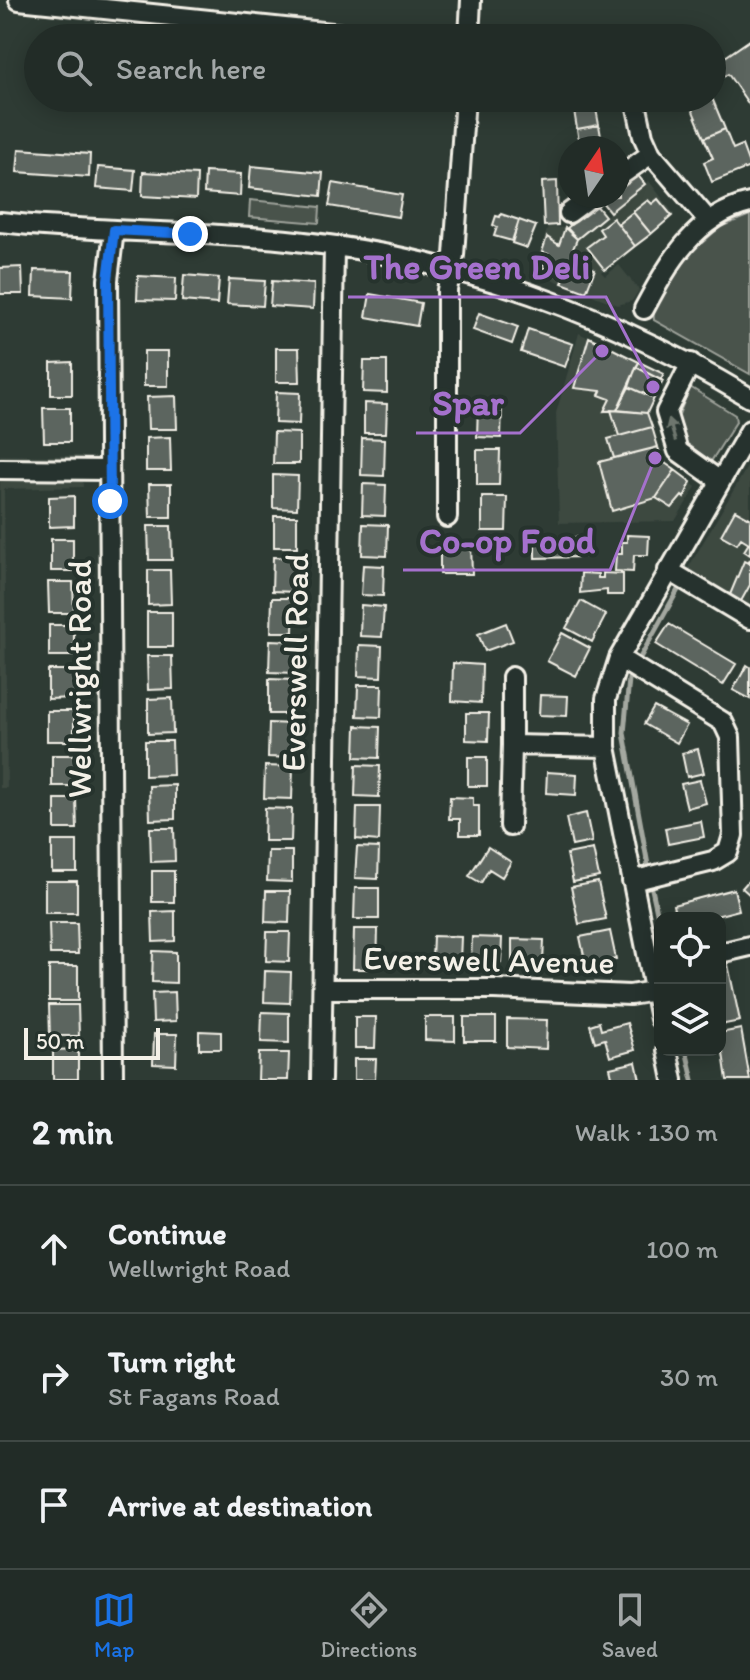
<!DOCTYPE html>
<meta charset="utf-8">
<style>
:root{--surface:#222c27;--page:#2a342f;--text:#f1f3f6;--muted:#a2a7a7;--line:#3f4844;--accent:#1a73e8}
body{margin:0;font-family:Itim,sans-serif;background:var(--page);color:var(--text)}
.controls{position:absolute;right:24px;bottom:24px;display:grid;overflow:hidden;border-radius:16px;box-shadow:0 4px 20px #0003}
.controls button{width:72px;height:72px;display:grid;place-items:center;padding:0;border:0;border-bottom:2px solid var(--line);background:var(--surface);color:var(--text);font:40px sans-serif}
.compass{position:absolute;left:558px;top:136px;width:72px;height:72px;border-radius:50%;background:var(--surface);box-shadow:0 4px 20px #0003;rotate:13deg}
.scale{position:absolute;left:24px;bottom:20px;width:136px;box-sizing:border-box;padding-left:8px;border:4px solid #f4f1e8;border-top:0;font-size:22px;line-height:28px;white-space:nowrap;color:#f4f1e8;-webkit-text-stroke:6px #26332d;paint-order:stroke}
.stop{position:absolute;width:24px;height:24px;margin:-18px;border:6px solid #1a73e8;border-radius:50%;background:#fff}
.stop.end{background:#1a73e8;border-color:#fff;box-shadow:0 2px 8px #0008}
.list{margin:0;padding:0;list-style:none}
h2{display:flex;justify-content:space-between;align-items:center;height:104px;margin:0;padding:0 32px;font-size:34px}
h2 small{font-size:26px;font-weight:400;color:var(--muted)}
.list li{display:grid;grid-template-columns:52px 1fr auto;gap:24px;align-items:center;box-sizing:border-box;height:128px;padding:0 32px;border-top:2px solid var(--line)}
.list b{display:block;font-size:30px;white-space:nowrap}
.list p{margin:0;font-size:26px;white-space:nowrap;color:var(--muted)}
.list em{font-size:26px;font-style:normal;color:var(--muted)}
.icon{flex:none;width:44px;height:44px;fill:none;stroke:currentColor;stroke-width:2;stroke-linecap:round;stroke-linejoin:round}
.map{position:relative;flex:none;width:750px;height:1080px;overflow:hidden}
.search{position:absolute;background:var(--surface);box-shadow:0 4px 20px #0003;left:24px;right:24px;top:24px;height:88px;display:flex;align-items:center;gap:20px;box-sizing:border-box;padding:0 28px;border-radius:44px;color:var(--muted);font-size:30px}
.sheet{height:488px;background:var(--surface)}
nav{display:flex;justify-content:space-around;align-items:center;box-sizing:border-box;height:112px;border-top:2px solid var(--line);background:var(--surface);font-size:22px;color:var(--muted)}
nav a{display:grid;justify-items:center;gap:4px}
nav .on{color:var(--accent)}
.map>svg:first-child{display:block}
.built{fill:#3c4841}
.green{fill:#48524c;stroke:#9ea29a;stroke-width:2}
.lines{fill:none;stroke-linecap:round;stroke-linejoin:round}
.stream{stroke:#a4a8a0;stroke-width:5}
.building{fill:#5c655e;stroke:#f4f1e8;stroke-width:2}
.minor-casing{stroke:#f4f1e8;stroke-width:24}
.minor{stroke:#26332d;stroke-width:18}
.oneway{fill:#6e766e}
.route{stroke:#1a73e8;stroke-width:10}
.labels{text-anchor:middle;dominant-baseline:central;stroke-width:8;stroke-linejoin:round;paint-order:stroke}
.street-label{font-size:34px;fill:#f4f1e8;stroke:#26332d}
.leader{fill:none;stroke:#a571cd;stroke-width:3}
.callout-dot{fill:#a571cd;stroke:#26332d;stroke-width:3}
.callout-label{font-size:36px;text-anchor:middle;font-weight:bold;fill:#a571cd;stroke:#26332d;stroke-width:8;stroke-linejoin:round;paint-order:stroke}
</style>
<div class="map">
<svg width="750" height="1080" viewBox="0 0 750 1080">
<rect width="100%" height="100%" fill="#2e3b34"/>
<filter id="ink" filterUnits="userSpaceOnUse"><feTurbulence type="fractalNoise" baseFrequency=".0125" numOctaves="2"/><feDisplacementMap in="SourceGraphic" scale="16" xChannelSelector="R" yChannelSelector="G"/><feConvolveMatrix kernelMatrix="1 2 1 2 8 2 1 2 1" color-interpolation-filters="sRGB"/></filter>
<g filter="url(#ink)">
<path class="built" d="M649,181L674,214L601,272L605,276L619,265L639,290L632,301L618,305L533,272L548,227L567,228L577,239Z
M579,333L664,374L647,413L662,461L696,487L675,521L559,523L556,413Z
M0,455L82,456L83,487L4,489L7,788H0Z
M750,462V615L684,575Z"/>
<path class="green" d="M97,23L232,38H105Z
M250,200L320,207L319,223L249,217Z
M750,215V374L654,320C650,291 680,264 696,242L702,243L720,227Z
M690,387L735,415L736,422L710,463L687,447L676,422Z"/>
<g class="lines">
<path class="stream" d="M641,656L679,588
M629,679L624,733L648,865
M652,889L660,926
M686,1050L693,1080"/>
</g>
<path class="building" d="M669,32L670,38H634Z
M750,40V106L728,74L723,77L715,64Z
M572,98H594L599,125L577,129Z
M712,98L725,129L704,138L688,99Z
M599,125L603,148H580L577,129Z
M725,129L733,149L742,145L750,167L712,182L704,162L713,158L704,138Z
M19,149L90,154L89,177L17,172Z
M251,166L323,173L321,196L249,188Z
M98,167L135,170L133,191L96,188Z
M143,172L197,175L196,199L142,196Z
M205,172L241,174L240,196L204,193Z
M636,173L645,184L610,212L601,201L608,196H618V188Z
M557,181L558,225L544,226L542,182Z
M333,183L402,195L398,217L329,206Z
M658,199L672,216L651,234L633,212L648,200L652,204Z
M596,205L605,216L577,239L567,228Z
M633,212L651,234L635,246L618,224Z
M501,214L519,220L512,241L494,236L497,227L493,225L496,216L500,217Z
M613,218L635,246L605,270L587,247L603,235L599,229Z
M519,220L536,226L527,248L512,243Z
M565,228L577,239L573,249L584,258L582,264L595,269L586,292L562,283L564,279L542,267L548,254L542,252L547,237L559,245Z
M22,267L23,294H0V268Z
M34,270L73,271L72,298L33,296Z
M184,275L219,278L217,304L182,301Z
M138,276L176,278L175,301L137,300Z
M229,279L265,281L263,306L227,304Z
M272,281L314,284L313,309L270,306Z
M370,294L421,303L417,326L366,317Z
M479,313L518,327L512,344L473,330Z
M528,329L573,344L565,367L521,352Z
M589,337L639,362L617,410L604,411L610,399L599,395L601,391L574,388Z
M276,348H299L300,382H276Z
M144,351H168V386H144Z
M364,361H387V393L363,392Z
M72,362V395H51V363Z
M639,362L664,374L661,380L636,367Z
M636,367L663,381L654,398L629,387Z
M629,387L654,398L647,413L617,410Z
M276,392L300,393L299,424L275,423Z
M176,396L177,429H148L147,397Z
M364,403L387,404L386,433H364Z
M478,404L502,405L501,438L477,437Z
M43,408H70V442H44Z
M611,410L647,413L652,427L619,436Z
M652,427L658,447L614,458L608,439Z
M274,432L299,433V464H273Z
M170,437L171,471H146V438Z
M362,438L385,439L384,476L361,475Z
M658,447L662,461L675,470L656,498L612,511L599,462Z
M477,450H500L499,485H477Z
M675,470L691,482L684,498L682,496L672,508L656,498Z
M273,475L298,476L297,509L273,508Z
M149,484H171V517H150Z
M363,484L386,485L385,516L362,515Z
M74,496V526L49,527V497Z
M482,497H507L506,531H482Z
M735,510L750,518V555L744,551L749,543L741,538L737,544L721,535Z
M274,516H297V547H274Z
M363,524L388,525L387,556L362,555Z
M148,526H171L172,560H149Z
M627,535L649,536L648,555H634L633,572L615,571L616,554H622V542H627Z
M584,537V557L535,558V538Z
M51,539H73V571H51Z
M440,545H471L472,574H440Z
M273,557L296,558V592L272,591Z
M750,559V585L740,603L729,597L744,561L748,563Z
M363,565L384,566L383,596L361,595Z
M148,570H170L171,604L148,605Z
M581,573L598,574V578H603V573L623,574V595H607V590L580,593Z
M48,582H73L74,613H49Z
M272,598H294L293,632H271Z
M581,601L606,615L592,642L566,628Z
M361,605L384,607L382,637L360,636Z
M147,612H172V647H147Z
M506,623L513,641L485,651L478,634Z
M669,624L736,664L723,685L656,644Z
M49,625H74V656H49Z
M562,633L590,648L576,676L547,661Z
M270,640L295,641V673L269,672Z
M359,645L382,646L381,677L358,676Z
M147,656H172L173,689L148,690Z
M453,663L482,665L481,703L452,701Z
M747,665L750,667V699L733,690Z
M48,670H76V698L48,699Z
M269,679L294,680L293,714H269Z
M358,685H382L381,717L357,716Z
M540,695L568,696L567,716L539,715Z
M172,698L173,733L148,734V699Z
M654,707L687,725L677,743L644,724Z
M47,711H74V741H47Z
M466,713H489L488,741L466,740Z
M269,723L293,724L292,758L268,757Z
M356,726L380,727L379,758L355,757Z
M145,741H172L173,775L145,776Z
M698,749L704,773L687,777L682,753Z
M52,755H75L76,786H52Z
M468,757H487V786H468Z
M356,765L380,766L379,797L355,796Z
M265,766L293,767L292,799L264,798Z
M547,772L577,774L576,795L546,793Z
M700,780L706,803L687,808L681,784Z
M175,785V819L150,820L149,786Z
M450,797L473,798V806H479V835H460V819H449Z
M55,799H76L77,829H55Z
M357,807H380L379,841L356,839Z
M265,808L292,809L291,841H264Z
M586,813L592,842L572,846L566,818Z
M701,821L704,837L668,844L665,828Z
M150,828H174L175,861L151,862Z
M52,841H77V872H52Z
M357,847L379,848L378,879L355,878Z
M488,847L511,862L502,877L489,869L481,883L469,876Z
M593,849L599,877L573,882L567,854Z
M268,851H292V882L267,881Z
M152,871H174V902H152Z
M750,879V895L742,888Z
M45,881H77V913H45Z
M598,882L606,919L579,924L571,887Z
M355,888H379V919H354Z
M734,889L739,910L708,918H676L673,905Z
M266,891H290L289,923L265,922Z
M175,911V941L153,942L152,912Z
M49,923H77L78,954H50Z
M354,929H378L377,969H353Z
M610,931L616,959L586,965L580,937Z
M267,932H290L289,962L266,961Z
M433,936L461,937L460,961L432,960Z
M472,937L502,938L501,963L471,962Z
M512,939L544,940L543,963L512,962Z
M153,951L176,952V983L152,982Z
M727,960L740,1021L720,1025V962Z
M49,966H78V1001H49Z
M265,971L291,972L290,1003L264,1002Z
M175,992L176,1021L153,1022L152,993Z
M49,1005H78L79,1036H50Z
M262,1012L289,1013V1043L261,1042Z
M355,1017H376L375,1048H355Z
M425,1017H455V1041L425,1040Z
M464,1017H496V1041H464Z
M507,1019L547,1020L546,1049L507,1047Z
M599,1022L601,1030L627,1023L635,1050L610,1057L605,1039L595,1042L590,1025Z
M741,1029L750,1080H727L720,1033Z
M199,1031L221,1032V1049H199Z
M154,1034H177L176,1065L153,1064Z
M78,1049V1079H53V1050Z
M259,1053H289L288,1080H258Z
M354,1059H376L375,1080H354Z
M636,1062L640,1080H613L610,1068Z"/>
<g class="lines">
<g class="minor-casing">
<path id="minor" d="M19,0L380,38
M469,38L471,0
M635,98L643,136L651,154L708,220
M618,177L651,154
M569,213L592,196
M0,222C98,233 198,230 296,241C459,258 610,314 750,398
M644,309C669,262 695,216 750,203
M691,363L666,412L678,451L720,481
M0,469L109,470
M447,517V290L454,255L465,98
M668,570L750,619
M619,658L723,722L730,737L733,835L728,852L713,861L632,881
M512,677V745
M510,826L512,745L606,747
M720,953L750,946
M323,989H494L630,995L654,991
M660,1019L606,747V699L619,658L750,430
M667,1050L673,1080
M113,1080L108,280L114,230
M321,1080L334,246"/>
</g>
<use href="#minor" class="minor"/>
</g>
<defs><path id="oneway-solid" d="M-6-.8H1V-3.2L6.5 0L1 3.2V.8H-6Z" transform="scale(2)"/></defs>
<use class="oneway" href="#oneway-solid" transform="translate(672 430) rotate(-107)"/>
</g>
<g class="lines" filter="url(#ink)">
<path class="route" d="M110,501L108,280L114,230L190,234"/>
</g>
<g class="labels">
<g class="street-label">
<text transform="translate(295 662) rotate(-89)">Everswell Road</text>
<text transform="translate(79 679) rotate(-90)">Wellwright Road</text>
<text transform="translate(489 960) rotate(1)">Everswell Avenue</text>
</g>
</g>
<path class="leader" d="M653 387L606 297H348M602 351L520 433H416M655 458L610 570H403"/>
<g class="callout-dot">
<circle cx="653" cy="387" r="8"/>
<circle cx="602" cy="351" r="8"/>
<circle cx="655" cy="458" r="8"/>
</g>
<g class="callout-label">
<text x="477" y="279">The Green Deli</text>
<text x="468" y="415">Spar</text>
<text x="507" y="553">Co-op Food</text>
</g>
</svg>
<div class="controls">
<button><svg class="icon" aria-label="locate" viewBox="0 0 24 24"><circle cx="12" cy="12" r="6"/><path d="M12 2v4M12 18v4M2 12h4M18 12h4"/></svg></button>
<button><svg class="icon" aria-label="layers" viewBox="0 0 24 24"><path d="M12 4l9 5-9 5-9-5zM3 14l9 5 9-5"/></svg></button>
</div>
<svg class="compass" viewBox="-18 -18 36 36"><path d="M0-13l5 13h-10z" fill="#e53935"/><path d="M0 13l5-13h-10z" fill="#a2a7a7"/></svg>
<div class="scale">50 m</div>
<div class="stop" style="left:110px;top:501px"></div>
<div class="stop end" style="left:190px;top:234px"></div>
<div class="search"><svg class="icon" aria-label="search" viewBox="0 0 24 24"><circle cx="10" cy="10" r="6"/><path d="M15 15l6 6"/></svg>Search here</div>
</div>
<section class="sheet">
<h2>2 min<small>Walk · 130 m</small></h2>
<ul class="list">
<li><svg class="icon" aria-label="ahead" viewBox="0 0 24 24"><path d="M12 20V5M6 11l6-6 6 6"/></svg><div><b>Continue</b><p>Wellwright Road</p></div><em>100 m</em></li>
<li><svg class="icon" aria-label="right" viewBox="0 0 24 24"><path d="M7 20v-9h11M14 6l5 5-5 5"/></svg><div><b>Turn right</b><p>St Fagans Road</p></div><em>30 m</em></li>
<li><svg class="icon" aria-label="arrive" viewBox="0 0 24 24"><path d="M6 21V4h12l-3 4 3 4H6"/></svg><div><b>Arrive at destination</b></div></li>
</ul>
</section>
<nav>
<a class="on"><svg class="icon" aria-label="map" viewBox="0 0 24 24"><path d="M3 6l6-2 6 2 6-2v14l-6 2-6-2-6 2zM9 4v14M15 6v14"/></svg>Map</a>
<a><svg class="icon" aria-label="directions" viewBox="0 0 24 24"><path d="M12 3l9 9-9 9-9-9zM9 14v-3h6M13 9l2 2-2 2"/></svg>Directions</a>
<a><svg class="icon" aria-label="saved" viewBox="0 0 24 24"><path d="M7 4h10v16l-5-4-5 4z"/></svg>Saved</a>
</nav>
